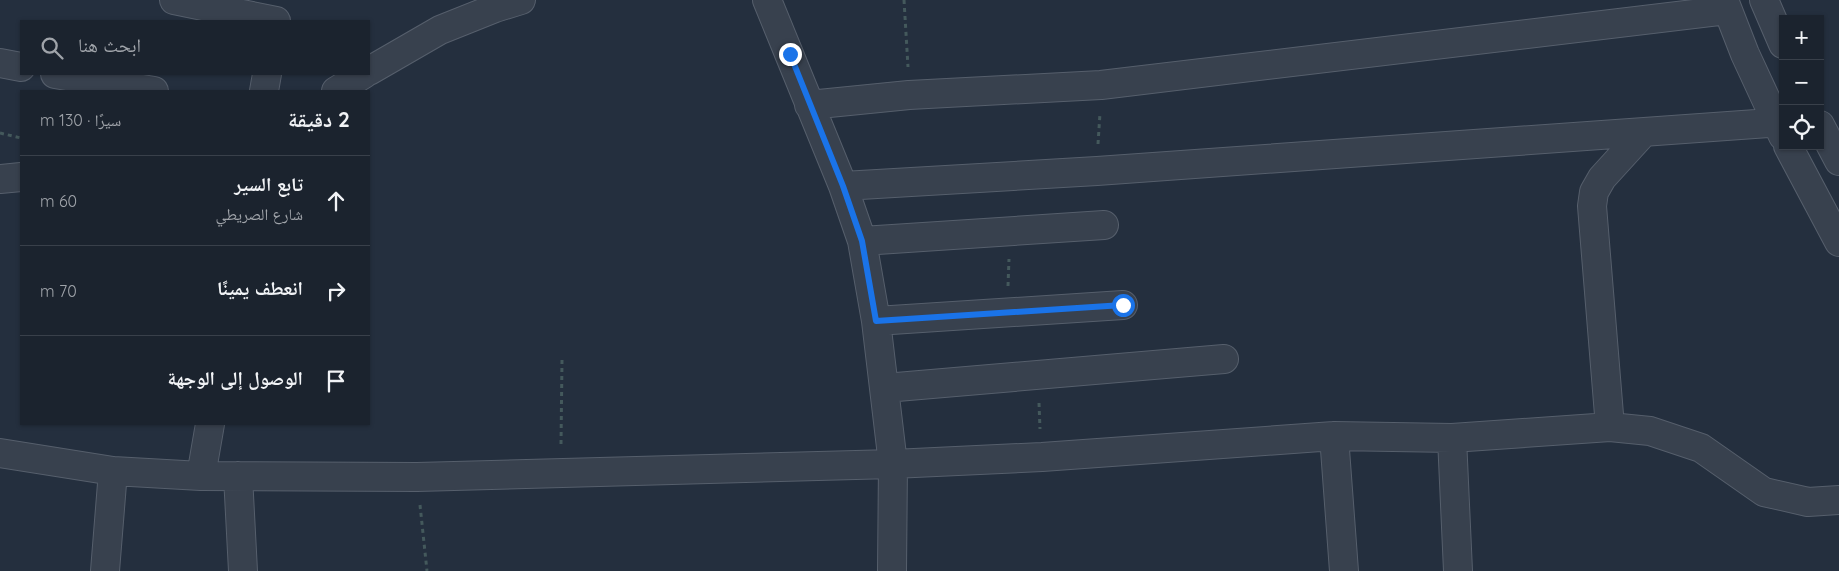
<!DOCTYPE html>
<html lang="ar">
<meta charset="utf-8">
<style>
:root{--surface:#1b232e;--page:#282f3a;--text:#f1f3f6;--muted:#a0a4aa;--line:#39404a}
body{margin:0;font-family:Quicksand,"Noto Naskh Arabic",sans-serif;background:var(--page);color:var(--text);direction:rtl}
.controls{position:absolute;right:15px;top:15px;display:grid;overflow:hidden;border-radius:0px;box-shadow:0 1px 4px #0004}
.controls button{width:45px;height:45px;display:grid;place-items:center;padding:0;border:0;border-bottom:1px solid var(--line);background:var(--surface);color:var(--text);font:25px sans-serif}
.stop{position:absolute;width:15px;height:15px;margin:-11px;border:4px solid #1a73e8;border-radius:50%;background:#fff}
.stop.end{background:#1a73e8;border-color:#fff;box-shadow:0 1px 5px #0008}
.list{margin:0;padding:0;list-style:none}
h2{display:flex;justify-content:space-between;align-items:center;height:65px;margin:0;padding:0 20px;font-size:21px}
h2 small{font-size:16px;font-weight:400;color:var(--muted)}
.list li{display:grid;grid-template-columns:32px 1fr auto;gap:15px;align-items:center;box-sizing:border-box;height:90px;padding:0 20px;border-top:1px solid var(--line)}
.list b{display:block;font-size:19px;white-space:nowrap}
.list p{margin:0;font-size:16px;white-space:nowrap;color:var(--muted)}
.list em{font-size:16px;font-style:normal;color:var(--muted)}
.icon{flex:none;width:28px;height:28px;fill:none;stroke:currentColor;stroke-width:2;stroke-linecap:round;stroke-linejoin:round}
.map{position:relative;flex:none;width:1839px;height:571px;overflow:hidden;direction:ltr}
.search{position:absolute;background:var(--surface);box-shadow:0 1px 4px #0004;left:20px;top:20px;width:350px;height:55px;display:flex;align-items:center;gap:12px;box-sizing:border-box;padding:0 18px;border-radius:0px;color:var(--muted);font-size:19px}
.panel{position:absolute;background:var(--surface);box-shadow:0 1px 4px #0004;left:20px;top:90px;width:350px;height:335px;border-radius:0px;direction:rtl}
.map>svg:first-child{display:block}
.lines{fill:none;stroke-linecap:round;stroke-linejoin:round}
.minor-casing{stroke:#565f6c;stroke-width:30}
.path{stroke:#44595c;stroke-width:3;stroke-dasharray:4 4;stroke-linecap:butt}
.minor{stroke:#38414e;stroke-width:28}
.route{stroke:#1a73e8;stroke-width:6}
</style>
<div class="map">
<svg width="1839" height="571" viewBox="0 0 1839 571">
<rect width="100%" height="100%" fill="#242f3e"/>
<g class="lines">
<g class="minor-casing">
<path id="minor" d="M174,0L276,21
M767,0L843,186L862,241L876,321L893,464L892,571
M1724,0L1745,54L1783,136
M1764,0L1783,44
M0,63L21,67
M369,71L440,30L495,8L521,0
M55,74L154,91
M264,91L267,74
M336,91L364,74
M809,105L909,95L1101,85L1727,10
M1820,125L1839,161
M1788,146L1839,242
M0,179L21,177
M843,186L1097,171L1783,122
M862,241L1104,225
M876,321L1123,305
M885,388L1224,359
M1610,427L1592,206L1594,192L1602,178L1643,133
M1334,436L1344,571
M1452,438L1458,571
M0,453L113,471L201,476L417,477L893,464L1042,457L1334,436L1452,438L1610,427L1650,431L1701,448L1764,492L1808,502L1839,500
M201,476L210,424
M238,476L243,571
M105,571L113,471"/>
</g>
<path class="path" d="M904,0L908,67
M0,133L21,138
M1098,144L1100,113
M1008,286L1009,259
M1039,403L1040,429
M561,444L562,360
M420,505L427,571"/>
<use href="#minor" class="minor"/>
</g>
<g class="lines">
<path class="route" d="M790,54L843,186L862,241L876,321L1123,305"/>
</g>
</svg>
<div class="controls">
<button>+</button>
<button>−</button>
<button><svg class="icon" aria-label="locate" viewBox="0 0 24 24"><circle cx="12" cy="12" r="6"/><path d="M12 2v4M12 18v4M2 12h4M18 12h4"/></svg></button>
</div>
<div class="stop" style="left:1123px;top:305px"></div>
<div class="stop end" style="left:790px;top:54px"></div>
<div class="search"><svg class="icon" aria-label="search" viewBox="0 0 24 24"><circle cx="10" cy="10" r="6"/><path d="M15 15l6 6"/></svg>ابحث هنا</div>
<section class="panel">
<h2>2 دقيقة<small>سيرًا · 130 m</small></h2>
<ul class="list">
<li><svg class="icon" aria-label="ahead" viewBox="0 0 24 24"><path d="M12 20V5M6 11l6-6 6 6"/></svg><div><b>تابع السير</b><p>شارع الصريطي</p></div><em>60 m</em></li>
<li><svg class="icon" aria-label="right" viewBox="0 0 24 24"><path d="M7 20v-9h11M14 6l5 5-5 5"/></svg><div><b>انعطف يمينًا</b></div><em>70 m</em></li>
<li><svg class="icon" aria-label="arrive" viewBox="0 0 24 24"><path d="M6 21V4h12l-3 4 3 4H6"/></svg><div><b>الوصول إلى الوجهة</b></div></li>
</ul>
</section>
</div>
